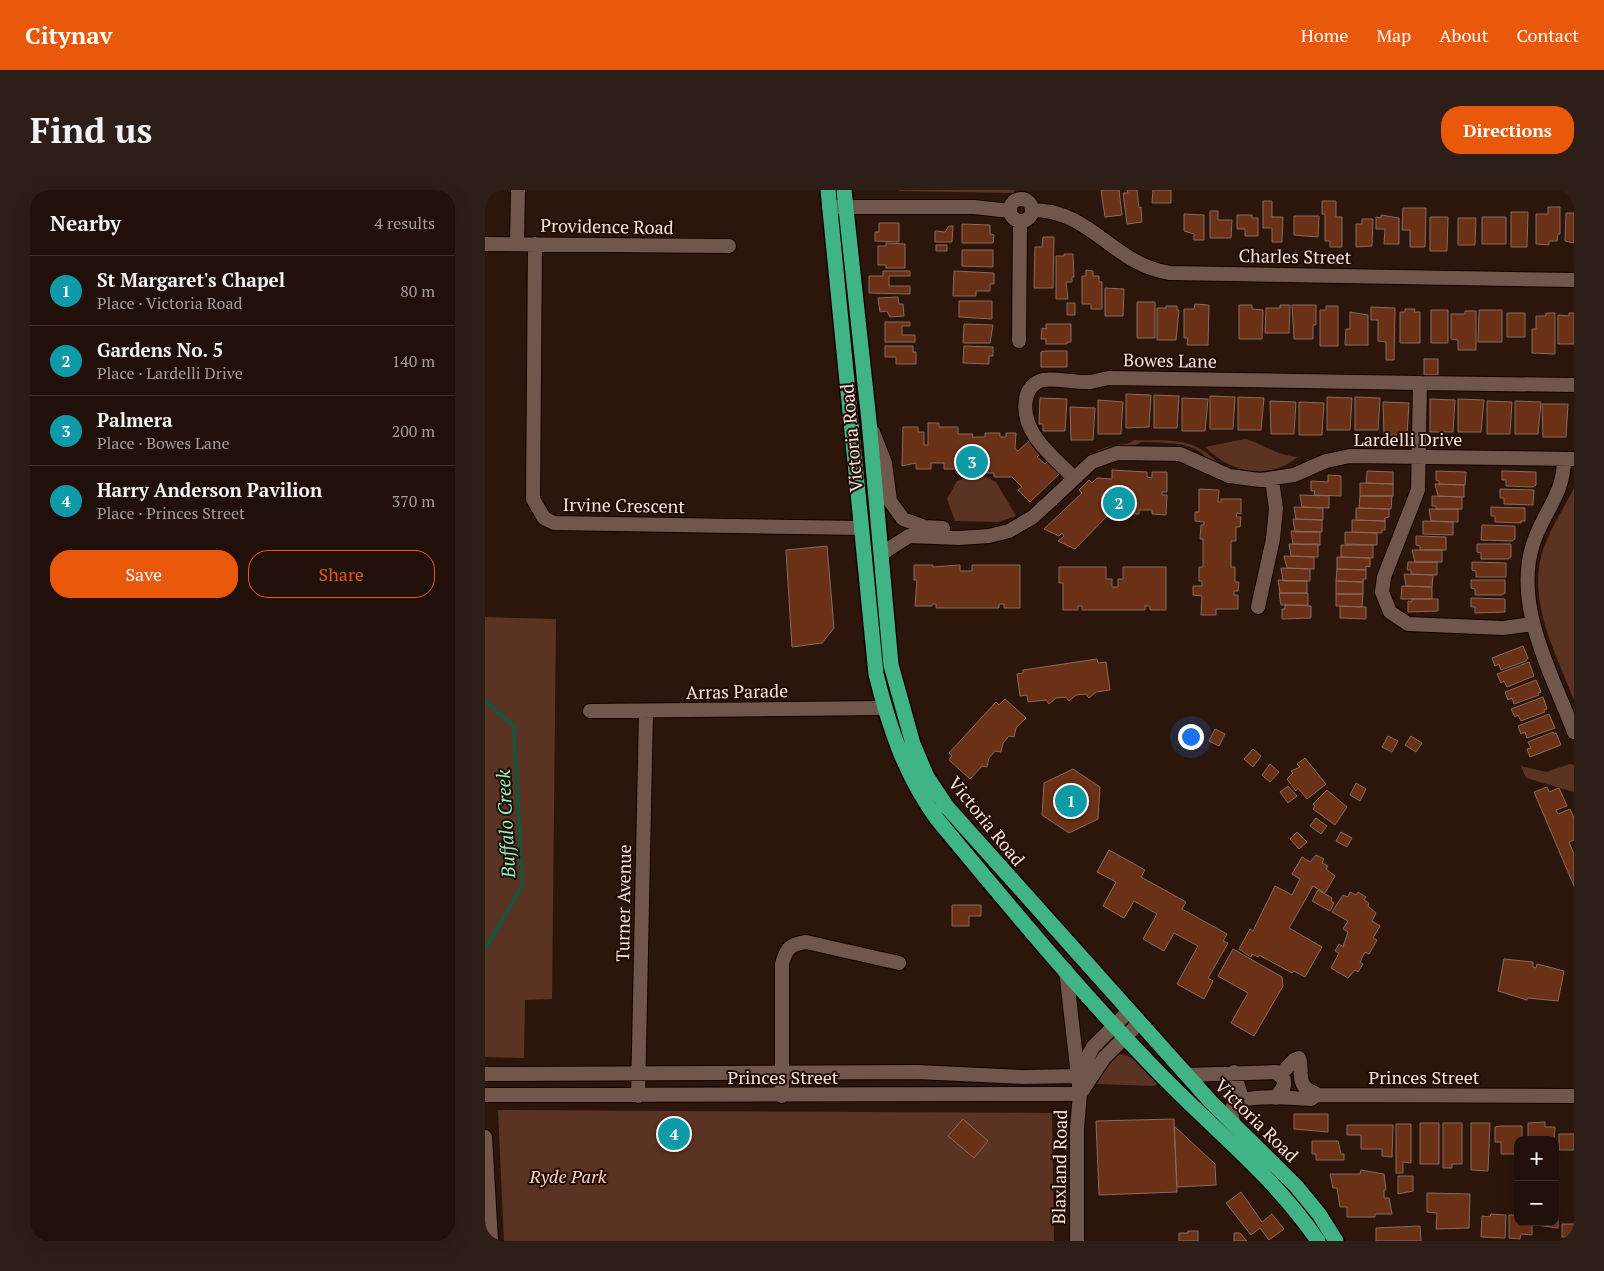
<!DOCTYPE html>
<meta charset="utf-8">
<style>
:root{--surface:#211009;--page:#2d1e17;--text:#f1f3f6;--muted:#a29d9c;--line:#3e302a;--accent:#ea580c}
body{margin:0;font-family:"PT Serif",serif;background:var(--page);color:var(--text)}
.controls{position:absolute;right:15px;bottom:15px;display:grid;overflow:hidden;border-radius:10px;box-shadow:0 5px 20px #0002}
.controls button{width:45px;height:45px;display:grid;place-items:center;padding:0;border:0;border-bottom:1px solid var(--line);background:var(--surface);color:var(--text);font:25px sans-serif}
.you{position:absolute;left:705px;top:546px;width:18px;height:18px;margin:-12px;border:4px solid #fff;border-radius:50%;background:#1a73e8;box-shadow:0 0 0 8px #1a73e833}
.badge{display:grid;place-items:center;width:32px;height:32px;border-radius:50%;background:var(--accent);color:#fff;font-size:16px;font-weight:700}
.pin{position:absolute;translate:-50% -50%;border:2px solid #fff;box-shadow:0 1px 5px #0006}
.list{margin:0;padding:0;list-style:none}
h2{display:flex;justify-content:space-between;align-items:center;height:65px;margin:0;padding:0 20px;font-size:21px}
h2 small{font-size:16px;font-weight:400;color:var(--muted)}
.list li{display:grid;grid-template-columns:32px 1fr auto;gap:15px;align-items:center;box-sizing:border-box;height:70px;padding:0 20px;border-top:1px solid var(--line)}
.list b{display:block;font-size:19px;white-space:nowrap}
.list p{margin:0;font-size:16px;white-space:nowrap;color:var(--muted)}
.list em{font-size:16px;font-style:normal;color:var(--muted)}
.actions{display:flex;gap:10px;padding:15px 20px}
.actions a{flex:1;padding:11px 0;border:1px solid var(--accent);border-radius:20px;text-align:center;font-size:18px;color:var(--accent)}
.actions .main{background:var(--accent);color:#fff}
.map{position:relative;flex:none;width:1089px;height:1051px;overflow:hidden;border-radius:20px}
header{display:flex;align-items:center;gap:30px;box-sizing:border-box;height:70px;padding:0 25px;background:var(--accent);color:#fff}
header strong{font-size:24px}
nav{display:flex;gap:28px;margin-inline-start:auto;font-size:18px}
.intro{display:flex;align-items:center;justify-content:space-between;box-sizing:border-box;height:120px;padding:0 30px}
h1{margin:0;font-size:35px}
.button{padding:12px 22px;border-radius:20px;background:var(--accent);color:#fff;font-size:18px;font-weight:700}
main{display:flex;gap:30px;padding:0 30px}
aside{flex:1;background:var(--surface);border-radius:20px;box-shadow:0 5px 20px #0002}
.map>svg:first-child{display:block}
.green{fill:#5b3322}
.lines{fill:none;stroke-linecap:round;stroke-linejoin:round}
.stream{stroke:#18533c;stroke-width:4}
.building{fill:#6a3117;stroke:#866a5e}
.minor-casing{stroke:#130200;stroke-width:16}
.highway-casing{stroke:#130200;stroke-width:18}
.minor{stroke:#71564b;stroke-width:14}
.highway{stroke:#41b486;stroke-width:15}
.labels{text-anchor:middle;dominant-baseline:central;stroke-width:4;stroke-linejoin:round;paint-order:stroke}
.street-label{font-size:18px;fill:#f3e3dc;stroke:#220c04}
.park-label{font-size:18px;font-style:italic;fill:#fad3c4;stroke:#220c04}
.water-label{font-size:19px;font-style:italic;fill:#8af4c5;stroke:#220c04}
</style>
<header>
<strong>Citynav</strong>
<nav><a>Home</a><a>Map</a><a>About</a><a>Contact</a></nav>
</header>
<div class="intro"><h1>Find us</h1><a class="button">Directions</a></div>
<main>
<aside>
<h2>Nearby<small>4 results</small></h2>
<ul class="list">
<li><span class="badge" style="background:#0f9aa8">1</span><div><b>St Margaret's Chapel</b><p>Place · Victoria Road</p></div><em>80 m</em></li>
<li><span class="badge" style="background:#0f9aa8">2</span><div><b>Gardens No. 5</b><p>Place · Lardelli Drive</p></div><em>140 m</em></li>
<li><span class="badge" style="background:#0f9aa8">3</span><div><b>Palmera</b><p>Place · Bowes Lane</p></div><em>200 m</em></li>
<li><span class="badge" style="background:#0f9aa8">4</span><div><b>Harry Anderson Pavilion</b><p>Place · Princes Street</p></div><em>370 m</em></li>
</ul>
<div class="actions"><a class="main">Save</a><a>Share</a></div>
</aside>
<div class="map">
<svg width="1089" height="1051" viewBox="0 0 1089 1051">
<rect width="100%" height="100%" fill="#2c160c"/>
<path class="green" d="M414,0H529V3L414,1Z
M760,249C781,254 787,265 813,267C782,291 746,283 720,257Z
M649,250C671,251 698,247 717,260C732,270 735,277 753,282C765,285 795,281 798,283C776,288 742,288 724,271C718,266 718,262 710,259C693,251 674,253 656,252C649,258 638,255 629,257C613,261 601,269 590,279L589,278C601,267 614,258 630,255C638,254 643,255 649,250Z
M493,283L511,292L531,326L513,332L470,331L462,309L472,291Z
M1089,298V510C1072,465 1044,416 1056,367C1062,343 1078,320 1089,298Z
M0,427L71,429L67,809L40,810L39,868L0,867Z
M1085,574L1089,575V602L1041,588L1036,576L1061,582Z
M632,864C650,864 661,881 672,893L670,896L612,894L621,877Z
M13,920L567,923L569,1051H19Z"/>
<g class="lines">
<path class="stream" d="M0,511L29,536L37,696L0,759"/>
</g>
<path class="building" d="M616,0H634L637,25L620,27Z
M642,0H652L654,18L656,17L657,32L642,34L638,3H643Z
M668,0H686V13H667Z
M778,11H787V27H798L797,52H787V38H778Z
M837,11H851V27H857V57H845V51H840V24H837Z
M1063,17H1075V44H1073L1072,51H1064V55L1051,54V24H1063Z
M918,18H941L940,57H925V40H917Z
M725,21H733V30H747L746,48H725Z
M1026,22H1043L1042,57H1026Z
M1081,23H1089V53L1080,51Z
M699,24L719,25V50H709V44L699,41Z
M752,25H767V28H773V46H760V39H752Z
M896,25L914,28V54H899L900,39H891V27L896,28Z
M809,26H834L833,47L809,45Z
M945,27H963L962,61H945Z
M997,27H1021V54H997Z
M973,28H991L990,55H973Z
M877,29H888L887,56L871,57V34H877Z
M394,33H414V52L390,51V42H394Z
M477,34L505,35V44L509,45L508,53H477Z
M464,36H468L467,52H450V41L460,42Z
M558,47H569L568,98H549L550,57H557Z
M401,53L420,54V78H401V75H393V56H401Z
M451,55H462V61H451Z
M477,60H508V77L477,76Z
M579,64H588L589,87H587V92H581L583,109H571V66H579Z
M601,80L608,81V86H614V92H617V119H606V114H597V86H601Z
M398,81H425V86H404V96H425V104L384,103V86H398Z
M469,81L509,83V94H505V101H491V106H468Z
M620,98L639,99L638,126H620Z
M413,107L414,114H418L419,126L405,127L402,121L395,122L393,108Z
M474,111H507V129L474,127Z
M652,112H670V148H652Z
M582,113H590V125H582Z
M710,114L724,115L723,155H702L703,148H699V119H709Z
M754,115H767V119L778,120L777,149H754Z
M795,115H805L804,143H780L781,118H795Z
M807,115H831V135H828V149H809Z
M681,116H692V120H694L691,150H672V118H681Z
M841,116H853V156H835V120H841Z
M886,117L910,118L909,170H901V152L893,151V130H886Z
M920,119H930L929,122H935V153H915V122H920Z
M946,120H963V153H946Z
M994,120H1017V152H993Z
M980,121H991V160H973V150L966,149V124H980Z
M865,122L883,125V155H860L861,139H865Z
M1022,123H1040V147H1022Z
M1061,123H1070V164L1047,163V139H1051V126H1061Z
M1084,123H1089V154H1073V125L1084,126Z
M400,132H425V136H417V145H430V152H400Z
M479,134L508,135L505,153H478Z
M561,134H586V152H582V154H561V149H556L557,138L561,139Z
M400,156H428V162H431V174H411V167H400Z
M479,156L508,157V166H504V174L478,173Z
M560,161H582V177H556V162Z
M939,169H953V185H939Z
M641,204L666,205L664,237L641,238Z
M669,205L694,206L692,238H669Z
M725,206L750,207L748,239H725Z
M753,207L779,208L776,240H753Z
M842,207L867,208L865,240H842Z
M870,207L895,208L893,240H870Z
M555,208L582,209L580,241H558V234H554Z
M697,208L723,209L720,241H697Z
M945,209L970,210L968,242H945Z
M973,209L999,210L996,242H973Z
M613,210L638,212L636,244H613Z
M785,211L811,212L809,244H786Z
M1002,211L1027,212L1025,244H1002Z
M1030,211L1056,212L1053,244H1030Z
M814,212L839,213L837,245H814Z
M898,212L924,213L922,245H899Z
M1057,214H1083L1081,247H1058Z
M585,217L610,218L608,250H586Z
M443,233H454V237H473V244H488L487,247H500V243H515V247H521V243H531L530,259L533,261L544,251L556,263L552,267L560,274L563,271L575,283L545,312L533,300L537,297L527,287H509V283H500V279H486V274H473V279H459V273H446V279H431V273L417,276L418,237H433V242H439V255H443Z
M627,280L662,282V287L667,288V282H682V302H677V305H682L681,325L667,324V320H654V324L625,323L590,359L573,351L579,346L577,343L574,346L559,339L597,303L594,300L604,290L607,293L612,288L627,289Z
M882,281L908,282V294L881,293Z
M951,281L981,282L980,295L954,294V291L951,290Z
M1017,281L1051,282V295L1048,297L1021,296V290H1017Z
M843,285L856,286V306L829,305L830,301H826V291L843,292Z
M875,293L908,294V306H875Z
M950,294L979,295V307L953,306Z
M714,299L734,300L733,312H736V309H756V324L752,323L751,327H756L755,337H751V351H746V377H750V392H754L753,401H749V405H753V419H731V425H716L717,406L708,405V396H717V391H714V377H718V349H715L716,335H719V332L710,331V322H714Z
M1015,299L1049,300L1048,315L1019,314V308H1015Z
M815,305L844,306V318L817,317Z
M875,306H907L906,319L874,318Z
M947,306L977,307V319H951V316H947Z
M809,317L838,318V330L811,329Z
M1006,317L1040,318V331H1036V333L1010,332V326H1006Z
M871,318L904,319V327L900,328V331L871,330Z
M944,319H973V332L946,331Z
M808,329L837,330V342H810Z
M867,330L900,331V340H897V343L867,342Z
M938,331L968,332V345L938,344Z
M997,335L1030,336V349L1027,351L996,350Z
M806,341L835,342V355L808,354Z
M860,342L892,343V355L860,354Z
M931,346L961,347V360H935V356L931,355Z
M804,354H833V367L806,366Z
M992,354H1026V367L1023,369H996V363L992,362Z
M856,355H888V368L856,367Z
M342,356L349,438L337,453L307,457L301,360Z
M927,360H957V372H930Z
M799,366L829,367V379L802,378Z
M852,367L885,368V377L881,376V380L852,379Z
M923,372H952V385L926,384V380H922Z
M987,372L1021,373V387H991V381L987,380Z
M429,375H448V377L475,375V381H487V375H535V418H519V414H514V418H451V414H447V416H430L432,390H429Z
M574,377H621V389H627V397H633V389H638V377H681V420H665V416H660V420H597V416H593V420H578V393H574Z
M796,378L825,379V391H798Z
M852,379L881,380V389H878V392L851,391Z
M919,384L948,385L947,397L921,396Z
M793,390L822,391V403H795Z
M986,390H1020V403L1017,405H990V399L986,398Z
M851,391L878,392V404H851Z
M917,396L947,397V409H916Z
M794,403H823V415H796Z
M851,404H878L877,417L851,416Z
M986,408L1020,409V422L990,423V417H986Z
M927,409H953V421L923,422V411L927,412Z
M800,415L826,416V428L797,429V419H800Z
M855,416L881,417V429L855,428Z
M1038,456L1043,468L1041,471L1016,480L1014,474L1010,476L1007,468Z
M612,469L613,473L621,472L625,500L611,502L604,508L601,504L591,505L584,511L581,507L571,508L564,514L561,510L543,512L542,505L535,506L532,484L538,483V480Z
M1044,472L1049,486L1022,497L1019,491L1016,493L1012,484Z
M1051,490L1056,502L1053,503L1054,505L1029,514L1027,508L1023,510L1020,502Z
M1058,507L1062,519L1059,520L1060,522L1036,531L1033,525L1030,527L1026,519Z
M520,509L541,528L531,538L529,547L524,546L518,553L516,562L510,561L504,568L502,577L497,576L485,589L464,570L467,566L464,563L511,512L514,515Z
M1064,524L1070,538L1042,548L1040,542L1036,544L1033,536Z
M730,539L740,544L734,556L724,551Z
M1068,542L1069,544L1071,543L1076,555L1045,567L1042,559L1046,558L1043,552Z
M903,546L913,551L907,562L897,557Z
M926,546L937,553L931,562L920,555Z
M768,559L776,566L768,577L759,569Z
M820,568L841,594L822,609L813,598L811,601L802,589L808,583L806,581L815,577L812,574Z
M785,574L794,582L785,592L777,585Z
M588,579L615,597L613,629L584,643L557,625L559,593Z
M871,593L881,599L875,611L865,605Z
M803,596L812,606L803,613L795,602Z
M1062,597L1064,602L1074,598L1082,616L1071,620L1073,624L1085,619L1089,628V650L1084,652L1089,664V696L1049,602Z
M842,600L862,617L850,635L828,619L830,616L828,614Z
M831,628L842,636L836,644L825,636Z
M812,642L822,652L814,659L805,649Z
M856,642L867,648L862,657L851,651Z
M624,660L660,680L656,687L701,712L697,719L742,744L738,751L743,753L723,788L728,791L719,809L692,794L713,756L689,743L679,761L658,749L672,724L649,711L639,728L618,716L631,692L612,682Z
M831,665L839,669L837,673L843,676L841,679L850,686L840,703L828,696L804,738L837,757L820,787L809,781L807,783L774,765L773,767L767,764L766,767L754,759L765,739L768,741L790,696L807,705L815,689L807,684L817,667L825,672Z
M833,700L847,708L846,711L849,713L845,721L827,711Z
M865,702L871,705L873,702L881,707L879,710L884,713L883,716L891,723L887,731L895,736L888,748L892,750L884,764L880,762L875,772L878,774L873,782L870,780L863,788L846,778L854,763L850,761L854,754L858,757L863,742L858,739L863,731L847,722L858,705L863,707Z
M467,715H496V726H484V736H467Z
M748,759L797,787L798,796L769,846L746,833L763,803L733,786Z
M1019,769L1048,772V777L1051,778L1052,774L1079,781L1073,811L1043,808L1042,810L1013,801Z
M809,924H843V942L809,939Z
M188,927L202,954L189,960L176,933Z
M478,929L503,951L489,968L463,946Z
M689,929L692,1002L614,1005L611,931Z
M1060,932V937H1070L1069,950H1043V933Z
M935,933H954V974H935Z
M958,933H977V974H967V978H958Z
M986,933H1005L1003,981L986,980Z
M911,934H926V973L918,972V983H911Z
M862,935H908L907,967L897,966V959H876V945H862Z
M689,936L730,974L731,995L692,997Z
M1016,936H1037V950H1033V964H1016V952H1010V937Z
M1074,944H1089V960H1074Z
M827,951H853L856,964H859V970H831V964H827Z
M876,980L899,984L901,1000H899V1008H904L907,1024H890V1027H862V1017H855L852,998H848L845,984H875Z
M913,986H928V1001L913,1004Z
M756,1002L777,1032L787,1024L799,1039L784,1050L775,1038L766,1045L741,1013Z
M942,1003L985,1004L984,1038L951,1039L952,1023L942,1022Z
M1070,1019H1073V1038L1051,1035V1032H1070Z
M1006,1024L1021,1025L1020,1048L996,1047L997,1026L1005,1027Z
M1024,1025H1033V1032H1047V1045L1036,1044L1035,1049L1024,1048Z
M1077,1034H1089V1047H1077Z
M935,1036L936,1051H891V1038Z
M703,1041H713V1051H694V1043H703Z
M749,1043H755L762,1051H749Z"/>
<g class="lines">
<g class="minor-casing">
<path id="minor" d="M525 20a11 11 0 1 1 22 0a11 11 0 1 1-22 0Z
M344,17H489L525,21
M547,20C607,20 628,75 685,83L1089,90
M0,54L244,56
M32,54L33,0
M50,54L48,309L59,328L69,333L377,338
M534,151L535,32
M388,242L400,273L405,311L418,329L440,337L458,338
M1079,269C1079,305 1058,322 1048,354C1028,416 1067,484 1089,542
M589,288C568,266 535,243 541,209C542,200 549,192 558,190C573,188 589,193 605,192C611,191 617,189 624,188L935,193
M396,364L424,346L474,348L504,346L524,341L548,327L607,272L632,263L695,264L744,286L775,290L809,285L841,271L865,266L1089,269
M773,417L788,349L791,318L787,290
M1048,434L1018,438L923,434L905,422L897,402L899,387L933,300L935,193L1089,195
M105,521L399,518
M581,780L595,904L592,938V1051
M749,882L757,909
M0,884L432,882L538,887L593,886L608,857L643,822
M702,885L791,882L799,890V896L791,908
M795,885L809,870L814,868C818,878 812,891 822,899C825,902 829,901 832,905
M595,904L619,868L654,833
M0,905L595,904
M153,906L161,521
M297,906V774C301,759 305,754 321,752L414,773
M748,934C748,930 746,923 747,919C752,901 810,909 826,909L832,905L1089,906
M0,947L6,1051"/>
</g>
<g class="highway-casing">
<path id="highway" d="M343,0L391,484C404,537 420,585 452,629C524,716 596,803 674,883C728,939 789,986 833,1051
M359,0L384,231L406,475L428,554L442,587L462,617L726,912L811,996L834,1024L851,1051"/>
</g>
<use href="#minor" class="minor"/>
<use href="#highway" class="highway"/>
</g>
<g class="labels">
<g class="street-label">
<text transform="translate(122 36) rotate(1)">Providence Road</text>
<text transform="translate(810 66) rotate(1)">Charles Street</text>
<text transform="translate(685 170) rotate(1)">Bowes Lane</text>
<text transform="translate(366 248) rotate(-95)">Victoria Road</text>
<text x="923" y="249">Lardelli Drive</text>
<text transform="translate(139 315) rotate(1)">Irvine Crescent</text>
<text transform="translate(252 501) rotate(-1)">Arras Parade</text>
<text transform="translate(502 631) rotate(51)">Victoria Road</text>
<text transform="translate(138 713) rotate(-89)">Turner Avenue</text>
<text x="298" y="887">Princes Street</text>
<text x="939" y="887">Princes Street</text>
<text transform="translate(772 930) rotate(45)">Victoria Road</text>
<text transform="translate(574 977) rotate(-89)">Blaxland Road</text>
</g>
<g class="park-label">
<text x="83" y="986">Ryde Park</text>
</g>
<g class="water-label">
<text transform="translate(20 634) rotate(-93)">Buffalo Creek</text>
</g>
</g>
</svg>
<div class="controls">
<button>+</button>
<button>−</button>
</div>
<div class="you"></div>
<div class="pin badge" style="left:586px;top:611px;background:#0f9aa8">1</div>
<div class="pin badge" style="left:634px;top:313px;background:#0f9aa8">2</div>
<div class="pin badge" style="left:487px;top:272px;background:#0f9aa8">3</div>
<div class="pin badge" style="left:189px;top:944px;background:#0f9aa8">4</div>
</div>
</main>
